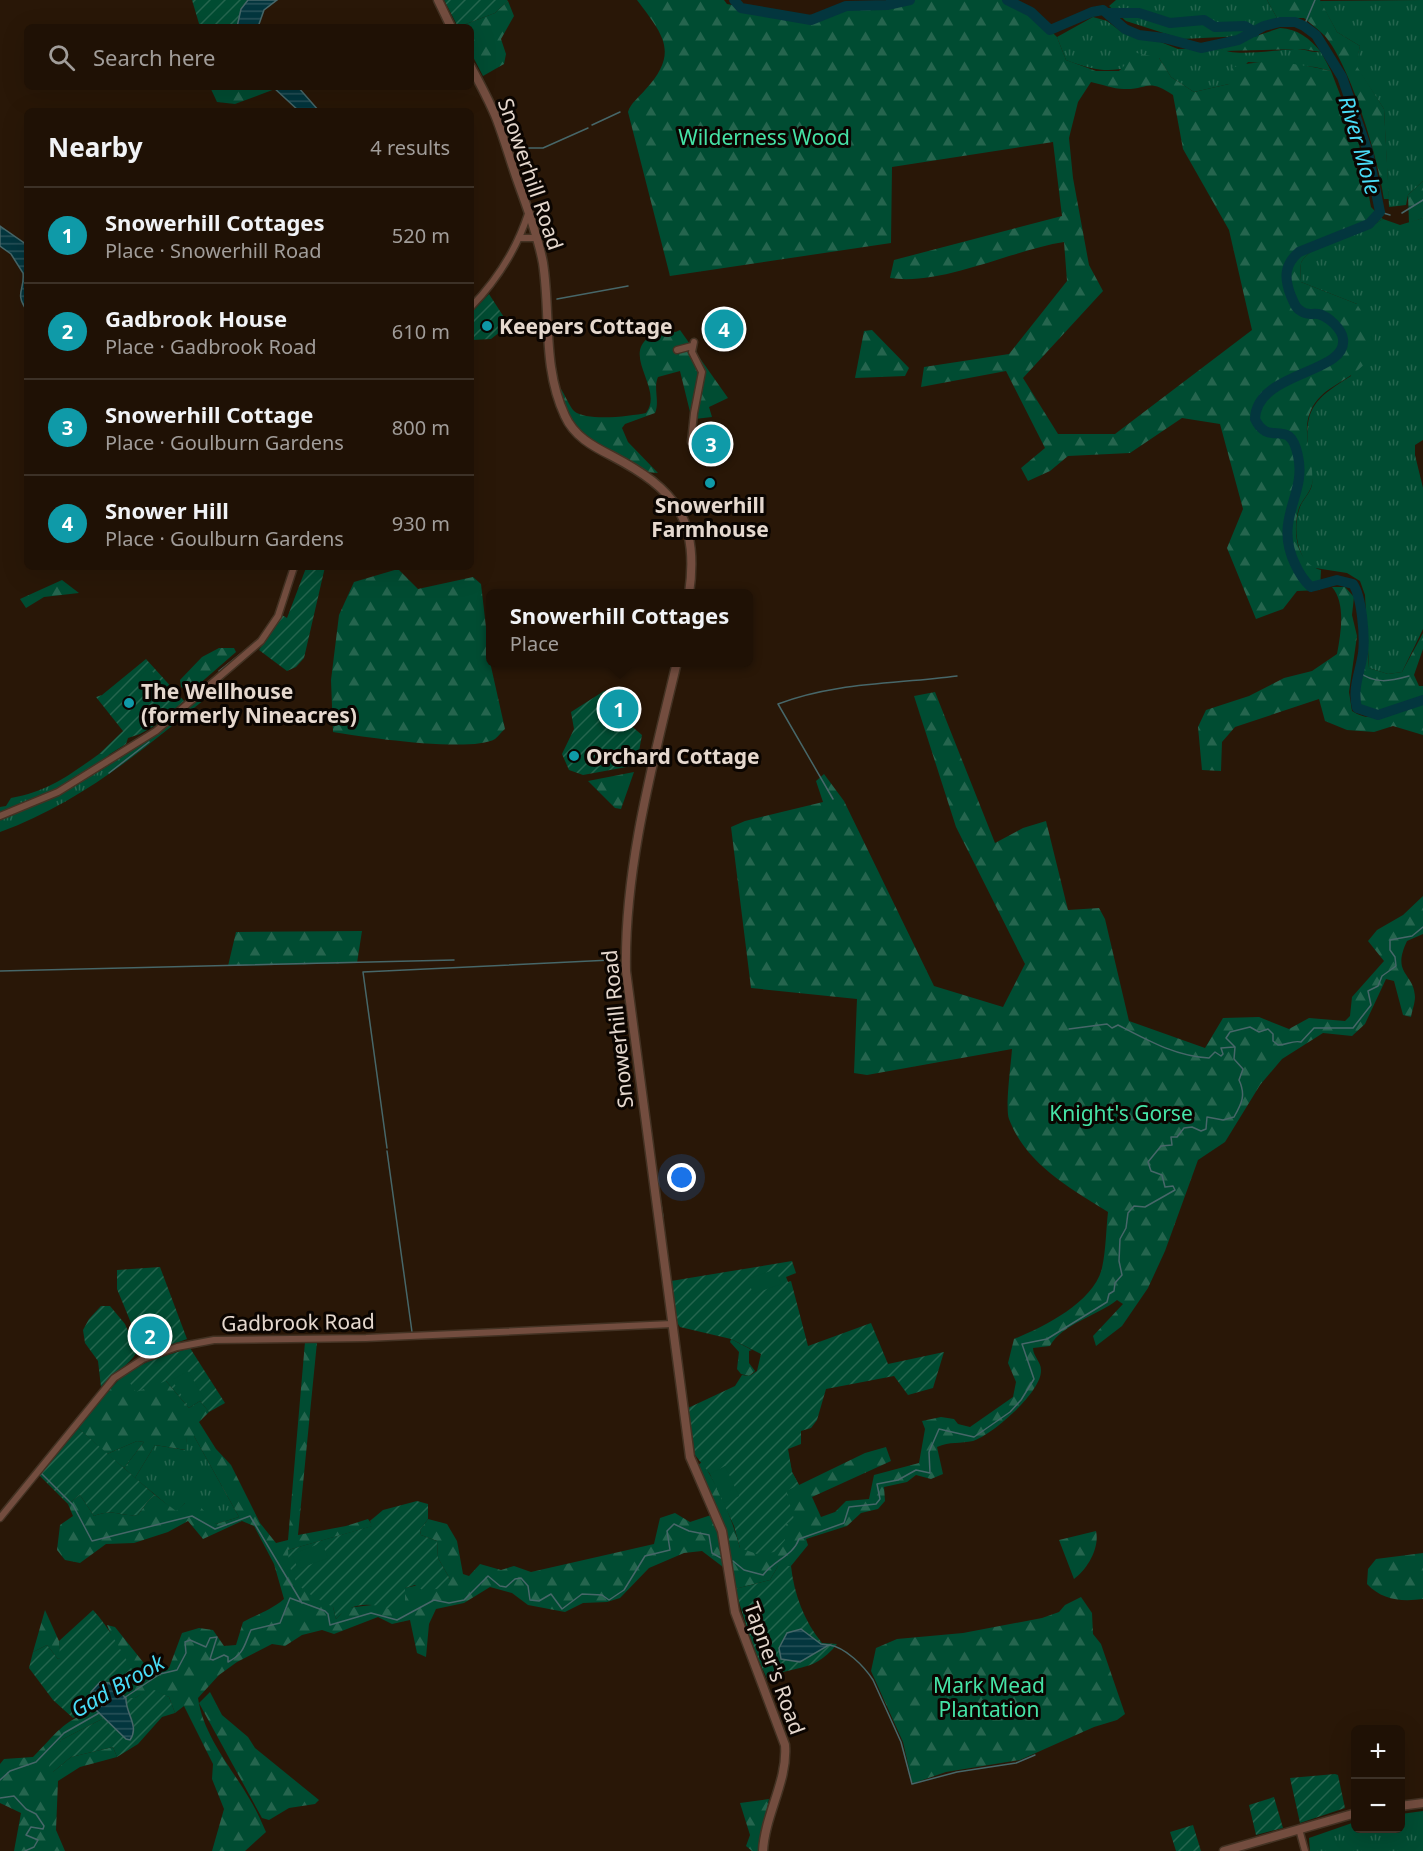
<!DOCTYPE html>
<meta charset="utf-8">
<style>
:root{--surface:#1f1105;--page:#2c1f13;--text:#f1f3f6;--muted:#a19d9a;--line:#3c3127;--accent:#8bb9fc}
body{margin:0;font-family:"Noto Sans",sans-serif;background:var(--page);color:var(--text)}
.controls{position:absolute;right:18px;bottom:18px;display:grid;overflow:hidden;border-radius:9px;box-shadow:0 6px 24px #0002}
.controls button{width:54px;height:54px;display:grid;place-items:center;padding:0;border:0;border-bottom:2px solid var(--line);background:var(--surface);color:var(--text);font:30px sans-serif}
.you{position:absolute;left:682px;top:1178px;width:21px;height:21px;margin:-15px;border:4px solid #fff;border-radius:50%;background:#1a73e8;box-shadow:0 0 0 9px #1a73e833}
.badge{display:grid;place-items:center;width:39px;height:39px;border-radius:50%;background:var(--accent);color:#fff;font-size:20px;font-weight:700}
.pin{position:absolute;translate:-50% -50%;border:3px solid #fff;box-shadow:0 2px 6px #0006}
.popup{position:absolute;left:486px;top:589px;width:267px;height:78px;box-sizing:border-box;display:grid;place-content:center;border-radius:9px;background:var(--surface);filter:drop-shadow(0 2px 4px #0005);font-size:20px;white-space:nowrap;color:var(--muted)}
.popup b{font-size:22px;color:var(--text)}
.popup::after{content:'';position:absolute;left:50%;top:100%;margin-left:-12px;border:12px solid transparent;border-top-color:var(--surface)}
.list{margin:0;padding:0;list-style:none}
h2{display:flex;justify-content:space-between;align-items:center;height:78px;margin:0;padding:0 24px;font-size:26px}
h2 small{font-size:20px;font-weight:400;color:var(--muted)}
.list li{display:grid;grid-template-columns:39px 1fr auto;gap:18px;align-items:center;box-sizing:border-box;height:96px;padding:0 24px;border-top:2px solid var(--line)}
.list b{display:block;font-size:22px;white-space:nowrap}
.list p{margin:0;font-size:20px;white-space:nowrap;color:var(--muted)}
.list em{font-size:20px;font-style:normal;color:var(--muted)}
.icon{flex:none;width:33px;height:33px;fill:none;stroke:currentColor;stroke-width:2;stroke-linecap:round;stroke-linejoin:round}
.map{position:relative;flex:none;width:1423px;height:1851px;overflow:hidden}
.search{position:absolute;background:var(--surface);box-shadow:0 6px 24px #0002;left:24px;top:24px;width:450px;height:66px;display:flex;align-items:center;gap:15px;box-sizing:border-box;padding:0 21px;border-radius:9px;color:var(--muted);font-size:22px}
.panel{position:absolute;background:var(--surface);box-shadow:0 6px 24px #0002;left:24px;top:108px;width:450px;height:462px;border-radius:9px}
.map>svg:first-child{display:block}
.grass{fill:url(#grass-tufts)}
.forest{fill:url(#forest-firs);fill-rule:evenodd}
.garden{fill:url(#garden-furrows)}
.pitch{fill:#004c32}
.water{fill:url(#water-rules);stroke:#476769;stroke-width:1.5}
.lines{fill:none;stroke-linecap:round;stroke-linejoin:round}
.stream{stroke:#476769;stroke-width:1.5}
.river{stroke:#03363e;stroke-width:10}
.minor-casing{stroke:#433223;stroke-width:9}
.tertiary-casing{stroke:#433223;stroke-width:11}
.minor{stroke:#734d3f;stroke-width:6}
.tertiary{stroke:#734d3f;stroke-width:8}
.culture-dot{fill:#0f9aa8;stroke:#0b0501;stroke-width:2}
.labels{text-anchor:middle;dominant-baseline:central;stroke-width:6;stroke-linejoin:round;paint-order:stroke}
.park-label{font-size:21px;fill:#45e3a6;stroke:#0b0501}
.street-label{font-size:21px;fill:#e5d8ce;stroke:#0b0501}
.poi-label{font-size:21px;font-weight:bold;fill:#e5d8ce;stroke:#0b0501;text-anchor:start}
.water-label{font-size:22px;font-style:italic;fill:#49dcf6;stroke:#0b0501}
</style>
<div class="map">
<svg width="1423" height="1851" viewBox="0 0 1423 1851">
<defs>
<pattern id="grass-tufts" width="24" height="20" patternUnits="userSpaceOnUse" patternTransform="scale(1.5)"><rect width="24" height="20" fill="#004c32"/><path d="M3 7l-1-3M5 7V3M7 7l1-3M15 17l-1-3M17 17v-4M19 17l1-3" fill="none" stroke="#25654e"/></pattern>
<pattern id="forest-firs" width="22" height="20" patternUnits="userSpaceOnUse" patternTransform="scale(1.5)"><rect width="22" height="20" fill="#004c32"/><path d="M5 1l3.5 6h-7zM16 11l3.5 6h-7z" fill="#25654e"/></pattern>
<pattern id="garden-furrows" width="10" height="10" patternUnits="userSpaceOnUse" patternTransform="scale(1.5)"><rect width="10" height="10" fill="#004c32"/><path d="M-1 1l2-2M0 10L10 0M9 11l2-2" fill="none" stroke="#25654e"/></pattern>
<pattern id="water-rules" width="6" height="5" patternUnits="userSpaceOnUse" patternTransform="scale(1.5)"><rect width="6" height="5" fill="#03363e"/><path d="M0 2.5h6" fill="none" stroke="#285259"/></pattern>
</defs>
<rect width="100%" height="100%" fill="#291707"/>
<path class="grass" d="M1116,0H1267L1277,18L1243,36L1182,39L1126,21L1109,6Z
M1423,0V181L1408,195L1406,205L1389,207L1384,109L1355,65L1360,46L1337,32L1320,1Z
M1093,17L1107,21L1123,33L1139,39L1158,41L1178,49L1220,48C1232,58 1280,49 1297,49C1305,49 1312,53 1321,52L1331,71L1315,67L1248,62L1229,84L1194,92L1171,77L1159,58C1118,71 1108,76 1066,60L1057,37Z
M1423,218V440L1415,445V455L1423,488V629L1402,672L1388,674L1369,668L1365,595L1360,581L1347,573L1309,567C1297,551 1293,529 1299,510C1301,501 1310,494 1312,485C1313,477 1310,465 1309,457C1303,410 1312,400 1351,376L1357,304L1301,282C1301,277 1300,269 1301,263C1307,245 1366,232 1383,219L1400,225Z
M202,698L205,699C142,751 78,804 0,832V819C71,792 139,751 195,700Z
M99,754H110C87,780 33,801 0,813V807L6,806L11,798C49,791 68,776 99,754Z
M187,1436H194L239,1517L216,1524L185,1503L176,1512L135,1478L155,1445L185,1450Z
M137,1441L144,1442L124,1468L107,1454Z
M1423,1811V1851H1310L1309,1838L1355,1822L1356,1828H1400L1401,1814Z"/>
<path class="forest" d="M637,0H724L727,4L811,20L846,6L887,5L910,0H1007L1031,12L1057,37L1066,60L1096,71H1119L1137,53L1159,58L1171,77L1194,92L1229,84L1232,68C1260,57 1301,64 1331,71L1359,144L1371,207L1383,219C1366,232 1307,245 1301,263C1300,269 1301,277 1301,282L1357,304L1375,334C1374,340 1374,350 1370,356C1358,378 1329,383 1315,403C1297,429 1315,457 1312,484C1310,493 1302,500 1299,508C1292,530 1296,563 1321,570L1320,590L1297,591L1283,609L1256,619L1227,548L1243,509L1220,424L1182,418L1130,453L1068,456L1050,471L1028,481L1021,468L1045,448L1006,371L921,387L924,367L1009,354L1067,281L1064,242C1012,250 942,286 890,278L894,260L1062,216L1053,142L892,167L891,243L670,276L628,112C630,104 639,97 645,90C680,52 663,35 637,0ZM1091,82C1101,84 1113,89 1124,89C1148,90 1147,77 1173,95L1183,149L1229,230L1252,330L1115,434H1058L1023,378L1103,291L1089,265L1073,178L1069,138L1078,102Z
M1267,0H1320L1337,32L1360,46L1356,65L1384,109L1389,199H1384C1379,160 1350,65 1325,36C1319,30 1311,24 1304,18H1277Z
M508,1L514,16L501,39L506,54L504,64L483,76L471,53V27H458L495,13Z
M1280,28C1298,29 1309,38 1321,52L1302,49L1224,51L1220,48Z
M210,87H273L275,89L235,104L217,102Z
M1423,181V218L1409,223L1408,195Z
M680,330L728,398L709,407L712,417L695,419L691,416L680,371L658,377C653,388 660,401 655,413L625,424L622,428L628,442L658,473L646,472L576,430L566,414L557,383C563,390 569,406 574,411C587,422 631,416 646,413C664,390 623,357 648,338C658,331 670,336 680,330Z
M872,330L909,368L905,376L855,378L864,331Z
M398,569L418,589L473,577L481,584L490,662L505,729C501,732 498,737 495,739C472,753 362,737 333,732L331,680L339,615L354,582Z
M62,580L79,593L44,597L26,608L20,599Z
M1332,587H1345L1354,597L1352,615L1357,636L1349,692L1352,711C1374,726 1400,711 1423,704V735L1393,726L1374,732L1347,730L1325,721L1319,699L1235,727L1222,742L1221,771L1202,770L1198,727L1206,710L1249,696L1284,678L1312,671L1337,654C1341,632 1346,604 1332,587Z
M1365,619L1369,668L1388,674L1402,672L1423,633V649L1414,675L1419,686H1423V696L1379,711L1361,707L1357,698L1365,656Z
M219,648H234L236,652L190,692L181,687L180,680L202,657Z
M935,692L995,843L1023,828L1046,821L1068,910L1099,908L1105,919L1129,1021L1205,1048L1223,1018L1259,1017L1289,1029L1309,1018L1345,1021L1350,1016L1352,997L1384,961L1368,941L1377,930L1403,915L1423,896V934L1407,941C1391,975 1414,972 1415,997C1415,1003 1412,1011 1411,1017L1403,1015L1394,981L1386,979L1365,1024L1352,1036L1323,1033L1282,1059L1260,1085L1225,1142L1198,1160L1165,1251L1148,1288L1122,1326L1096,1346L1093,1336L1123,1304L1117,1300C1097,1316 1062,1324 1050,1346L1033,1348C1033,1356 1041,1362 1041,1370C1042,1392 992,1435 973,1441C960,1444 950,1441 937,1447L943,1474L931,1479L916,1475L907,1482L884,1487L885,1501L878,1509L861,1513L847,1526L806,1539L808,1545L791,1566H778L770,1580L735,1589L726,1528L697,1466L702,1462C719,1487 732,1519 740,1548L785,1540L782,1482L787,1447L792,1472L799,1485L865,1453L886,1447L891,1461L812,1497L821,1517L835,1512L846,1501L869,1499L874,1475L919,1463L925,1429L922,1421L941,1417L954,1419L958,1424L970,1427L1013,1397L1016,1382L1008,1363L1014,1339C1044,1327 1094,1302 1102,1268C1106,1250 1106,1230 1108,1212C1070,1188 1026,1164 1009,1119C1005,1108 1011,1064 1012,1049L867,1075L854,1073L857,999L751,988L731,827L745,821L823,802L816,781L824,774L844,801L934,986L1003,1007L1025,964L956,827L914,696Z
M634,772L621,809L615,808L588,781Z
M362,931L357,963L228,966L236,932Z
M731,1339L752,1350L749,1351V1363L755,1371L749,1376L741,1374L737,1369L739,1352L730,1342Z
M305,1342H317L298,1535L346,1526L368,1519L373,1526L288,1550L333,1607L336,1619L347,1608L405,1601L404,1588L450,1579L438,1558L437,1541L421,1535L420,1530L428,1519L447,1524L457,1541L463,1574L469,1576L480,1564L501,1570L514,1566L531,1572L654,1544L660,1518L675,1513L690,1522L711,1515L723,1544V1567L702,1551L684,1553L649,1568L620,1598L607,1602L583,1603L565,1612L528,1605L512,1593L490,1587L464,1603L436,1609L429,1624L426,1657L417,1653L410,1620L392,1624L378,1617L334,1634L322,1630L302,1635L285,1646L272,1644L237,1662L219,1675L198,1698C203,1735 231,1767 249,1798C256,1809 261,1821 266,1832L245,1851H212L224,1809L212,1779L213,1764L184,1706L175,1713L169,1697L150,1689L135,1698H126L118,1690L120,1681L134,1673L115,1644L107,1625L115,1627L147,1667L157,1672L169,1668L182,1633L199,1628L213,1630L224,1646L236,1645L243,1622C258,1614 271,1610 284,1599L274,1564L254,1526L242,1521L203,1539L188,1521L168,1532L134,1543L106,1544L80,1563L65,1560L57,1550L60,1525L73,1516L68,1504L80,1495L94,1516C116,1508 117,1517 138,1515L148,1501L155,1495L176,1511L185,1503L194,1500L216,1524L239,1517L194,1436L187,1437L186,1450L155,1445L135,1478L124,1468L144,1442L137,1441L107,1454L78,1428L81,1421L124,1374L166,1381L189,1408L200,1401L209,1412L199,1422L216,1449L231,1465L260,1523L276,1543L288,1540Z
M1096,1531C1100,1548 1087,1570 1074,1579L1059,1540Z
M1423,1553V1599C1401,1602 1382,1600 1367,1584L1368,1569L1376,1559Z
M1081,1597L1092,1613L1093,1634L1101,1644L1125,1714L1117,1720L1094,1727L1020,1760L946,1772L914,1783L912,1782L903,1742L871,1671L876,1648L897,1639L963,1633L1042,1618L1059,1612L1065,1605Z
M45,1610L59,1641L61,1658L58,1659L47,1645L33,1652Z
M210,1692L222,1715L248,1737L255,1748L319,1800L315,1804L289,1808L269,1820L262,1818L199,1703Z
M95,1709L104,1718L61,1740L53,1772L71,1757L113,1747L117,1757L80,1767L58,1781L56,1830L65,1851H14L21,1813L0,1803V1764L4,1759L33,1757C58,1732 60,1723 95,1709Z
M769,1799L758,1851H752L746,1846L750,1835L740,1803Z"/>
<path class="garden" d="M192,0H248L241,9L237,27H200Z
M444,0H507L508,1L495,13L458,27Z
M489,294L509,325L491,339L472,340L471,313Z
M325,567L304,658L296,667L287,671L259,650L282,615L287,618L306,568Z
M146,659L184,701L154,726L140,734L128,738L126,744L110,754H99L123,731L96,697L102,695Z
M625,688L629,724L642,735L637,762L632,766L583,775L569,770L562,754L574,729L571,712L604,691Z
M792,1261L796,1273L786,1277L788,1282L791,1281L808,1346L871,1323L888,1364L944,1352L933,1388L908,1395L894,1376L826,1389L817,1420L811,1428L801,1431V1444L788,1449L792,1472L799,1485L786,1491L794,1519L785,1525V1540L775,1552L757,1554L740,1548L734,1526L710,1474L695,1455L688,1408L735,1386L742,1375L749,1376L757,1371L761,1354L731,1339L680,1327L676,1321L671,1281Z
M160,1267L187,1339L146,1354L143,1352L117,1289V1270Z
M101,1306H110L125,1324L137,1352C130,1364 112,1376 101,1387L98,1361L85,1343L83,1330L89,1319Z
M190,1348L225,1403L209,1412L200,1401L189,1408L166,1381L136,1392L124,1374L149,1361Z
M78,1428L155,1495L148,1501L138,1515C117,1517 116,1508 94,1516L80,1495L68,1504L39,1475Z
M417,1501L428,1504V1519L420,1530L421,1535L437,1541L438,1558L450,1579L442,1588L424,1591L415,1585L405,1588V1601L391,1610C370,1602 352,1602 336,1619L333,1607C305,1592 289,1586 288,1550L372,1526L370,1521L383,1510Z
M778,1566H791C794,1594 804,1621 822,1643L837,1644C811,1677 790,1662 768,1681L753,1648L735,1589L770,1580Z
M93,1610C110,1628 121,1652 135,1674L120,1681L118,1690L109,1683L92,1692L95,1709L73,1718L53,1700L29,1668L33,1652L47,1645L58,1659L60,1658L59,1641Z
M150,1688L169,1697L175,1713L162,1717L138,1744L117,1757L113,1747L71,1757L53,1772L49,1766L61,1740L104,1718L116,1726L126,1739L134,1726L127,1710L126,1698H135Z
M1335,1774L1338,1775L1345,1808L1300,1823L1290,1778Z
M1274,1797L1283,1828L1256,1835L1249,1805Z
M1193,1825L1201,1851H1176L1170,1832Z"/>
<path class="pitch" d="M149,668L170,691L159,701L138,678Z
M776,1269L781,1284L753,1294L748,1279Z
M188,1371L204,1398L189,1407L172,1380Z
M725,1466L739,1496L724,1503L710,1474Z
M322,1543L328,1558L298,1569L292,1554Z"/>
<path class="water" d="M248,0H277L264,10L258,27H237L241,9Z
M273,87H298L319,111H299Z
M0,226L27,245V311C14,292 25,291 23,273L11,254L0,246Z
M801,1629L821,1644L829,1645L800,1662L781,1659L779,1648L787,1633Z
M100,1682L109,1683L126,1698C125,1713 140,1726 130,1740L126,1739L95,1709L91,1692Z"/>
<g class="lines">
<path class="stream" d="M1304,26L1315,0
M592,125L620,112
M515,148H543L588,128
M1380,212L1390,215
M1402,213L1423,200
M557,299L628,286
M219,671L253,644
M1358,671C1374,685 1391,681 1409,676
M109,773L149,742
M833,799L778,704C835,682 897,684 957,676
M0,971L454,960
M1069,1029L1107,1024L1112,1028L1118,1025C1147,1040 1175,1056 1209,1058L1215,1052L1221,1056L1223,1054L1221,1048L1234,1047
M387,1148L363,972L611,960L620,964
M387,1151L412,1332
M658,1185L663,1217
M40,1472L73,1505L92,1541L192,1516L215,1529L250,1516L302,1603
M733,1561L744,1570L763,1575C774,1560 793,1556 799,1539L844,1523L849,1507L876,1504L880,1499L877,1484L898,1480L916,1470L930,1473L929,1452L939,1429L974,1437L1010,1412L1021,1400L1034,1379L1022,1344L1047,1339L1107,1302L1109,1294L1114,1291L1115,1283L1122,1275L1119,1261L1120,1239L1126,1228L1128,1213L1134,1206L1145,1207L1175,1190L1173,1186L1165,1187L1162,1175L1151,1171L1148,1162L1161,1146L1172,1145L1171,1137H1177L1184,1128L1192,1127L1201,1131L1206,1129L1207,1117L1223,1120L1234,1117C1242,1103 1246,1095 1239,1080L1243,1069L1234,1059L1235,1047L1226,1038L1230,1032L1250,1027L1259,1032L1268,1029L1273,1034V1041L1278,1045C1287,1045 1292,1040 1301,1042L1314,1028H1353L1371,1005L1368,991L1378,986L1382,976L1396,966L1395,957L1390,950V940L1412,936L1423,927
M829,1645C845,1647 864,1666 873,1680L901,1742L912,1784L957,1772L1016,1763L1035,1755
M124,1698L160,1674L177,1670L186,1653L185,1642L190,1640L206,1647L210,1638L217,1637L210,1659L213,1660L224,1655L228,1657V1662C245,1653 244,1645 251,1630L280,1623L290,1598L325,1611L328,1614L330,1625L371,1613L397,1620L434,1600L449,1603L464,1600L488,1576L500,1586L506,1587L515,1579L521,1578L528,1586L530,1600L539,1601L551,1594L562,1609L582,1594L602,1595L609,1600L624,1590L645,1556L670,1550L667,1531L674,1524L689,1531L709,1535L712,1553L721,1558
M0,1780L10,1771L36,1762L64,1733L99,1713
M0,1798L14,1796L26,1809L36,1814L44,1826L43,1829L31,1827L26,1835L38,1840L34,1847L25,1851"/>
<path class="river" d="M734,0L741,8L811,20L846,6L887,5L910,0
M1007,0L1031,12L1050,30L1092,12L1103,10L1125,29L1139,35L1164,38L1201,48L1238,40L1264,26L1280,22H1295L1304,26L1316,35L1342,77L1368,152L1380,212L1369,224L1299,252C1284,265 1284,278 1291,296C1294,302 1295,308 1301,311C1307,316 1312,313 1318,314C1328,316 1342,329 1343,339C1348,374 1256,371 1255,419C1269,449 1290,415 1298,456C1307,495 1273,518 1295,564C1299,573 1303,580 1311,587L1337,580L1353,584C1362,597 1365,637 1363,653C1360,673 1352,688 1357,708L1378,715L1423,700
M1109,13H1139L1170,23L1204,20L1215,27L1245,26L1255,32"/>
<g class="minor-casing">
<path id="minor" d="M520,238H537
M471,307C496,281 517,248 528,214
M677,350L692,346
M691,442L694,413L702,372L692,352L694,342
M0,816L58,792L156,731L261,641L278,616L294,567
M0,1518L114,1378L143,1359L177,1347L214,1340L366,1338L672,1324
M1299,1829L1305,1851"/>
</g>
<g class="tertiary-casing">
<path id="tertiary" d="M438,0L451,27
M471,67C480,84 490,102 497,120C505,141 511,163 519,185C528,210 538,236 543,263C551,315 542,367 565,416C574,436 592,446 612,456C675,489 700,519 689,594
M677,662C653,763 624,868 626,971L690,1457L722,1531L735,1612L785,1745C788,1781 765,1814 763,1851
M1400,1806L1423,1803
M1224,1851L1356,1813"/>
</g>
<use href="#minor" class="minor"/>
<use href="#tertiary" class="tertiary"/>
</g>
<g class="culture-dot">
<circle cx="487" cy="326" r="6"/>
<circle cx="710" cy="483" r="6"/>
<circle cx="129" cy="703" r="6"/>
<circle cx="574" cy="756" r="6"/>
</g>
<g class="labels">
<g class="park-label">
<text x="764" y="137">Wilderness Wood</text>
<text x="1121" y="1113">Knight's Gorse</text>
<text x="989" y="1685">Mark Mead<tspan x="989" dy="24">Plantation</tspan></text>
</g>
<g class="street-label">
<text transform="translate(531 174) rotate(71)">Snowerhill Road</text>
<text transform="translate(617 1029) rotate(-96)">Snowerhill Road</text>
<text transform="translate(298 1322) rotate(-1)">Gadbrook Road</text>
<text transform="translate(775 1668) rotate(70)">Tapner's Road</text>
</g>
<g class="poi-label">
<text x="499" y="326">Keepers Cottage</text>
<text x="710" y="505" text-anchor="middle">Snowerhill<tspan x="710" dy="24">Farmhouse</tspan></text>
<text x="141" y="691">The Wellhouse<tspan x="141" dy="24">(formerly Nineacres)</tspan></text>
<text x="586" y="756">Orchard Cottage</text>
</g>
<g class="water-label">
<text transform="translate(1361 145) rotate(74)">River Mole</text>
<text transform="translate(117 1685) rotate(-30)">Gad Brook</text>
</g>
</g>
</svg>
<div class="controls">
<button>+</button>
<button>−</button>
</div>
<div class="you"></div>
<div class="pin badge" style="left:619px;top:709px;background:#0f9aa8">1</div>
<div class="popup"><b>Snowerhill Cottages</b>Place</div>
<div class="pin badge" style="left:150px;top:1336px;background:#0f9aa8">2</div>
<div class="pin badge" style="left:711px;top:444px;background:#0f9aa8">3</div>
<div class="pin badge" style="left:724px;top:329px;background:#0f9aa8">4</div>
<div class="search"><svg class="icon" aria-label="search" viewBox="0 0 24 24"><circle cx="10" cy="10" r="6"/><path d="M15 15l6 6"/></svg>Search here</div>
<section class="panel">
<h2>Nearby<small>4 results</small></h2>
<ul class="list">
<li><span class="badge" style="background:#0f9aa8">1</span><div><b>Snowerhill Cottages</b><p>Place · Snowerhill Road</p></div><em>520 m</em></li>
<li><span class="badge" style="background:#0f9aa8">2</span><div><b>Gadbrook House</b><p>Place · Gadbrook Road</p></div><em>610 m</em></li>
<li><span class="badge" style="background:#0f9aa8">3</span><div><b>Snowerhill Cottage</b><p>Place · Goulburn Gardens</p></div><em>800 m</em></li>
<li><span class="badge" style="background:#0f9aa8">4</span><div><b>Snower Hill</b><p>Place · Goulburn Gardens</p></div><em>930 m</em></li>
</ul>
</section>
</div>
